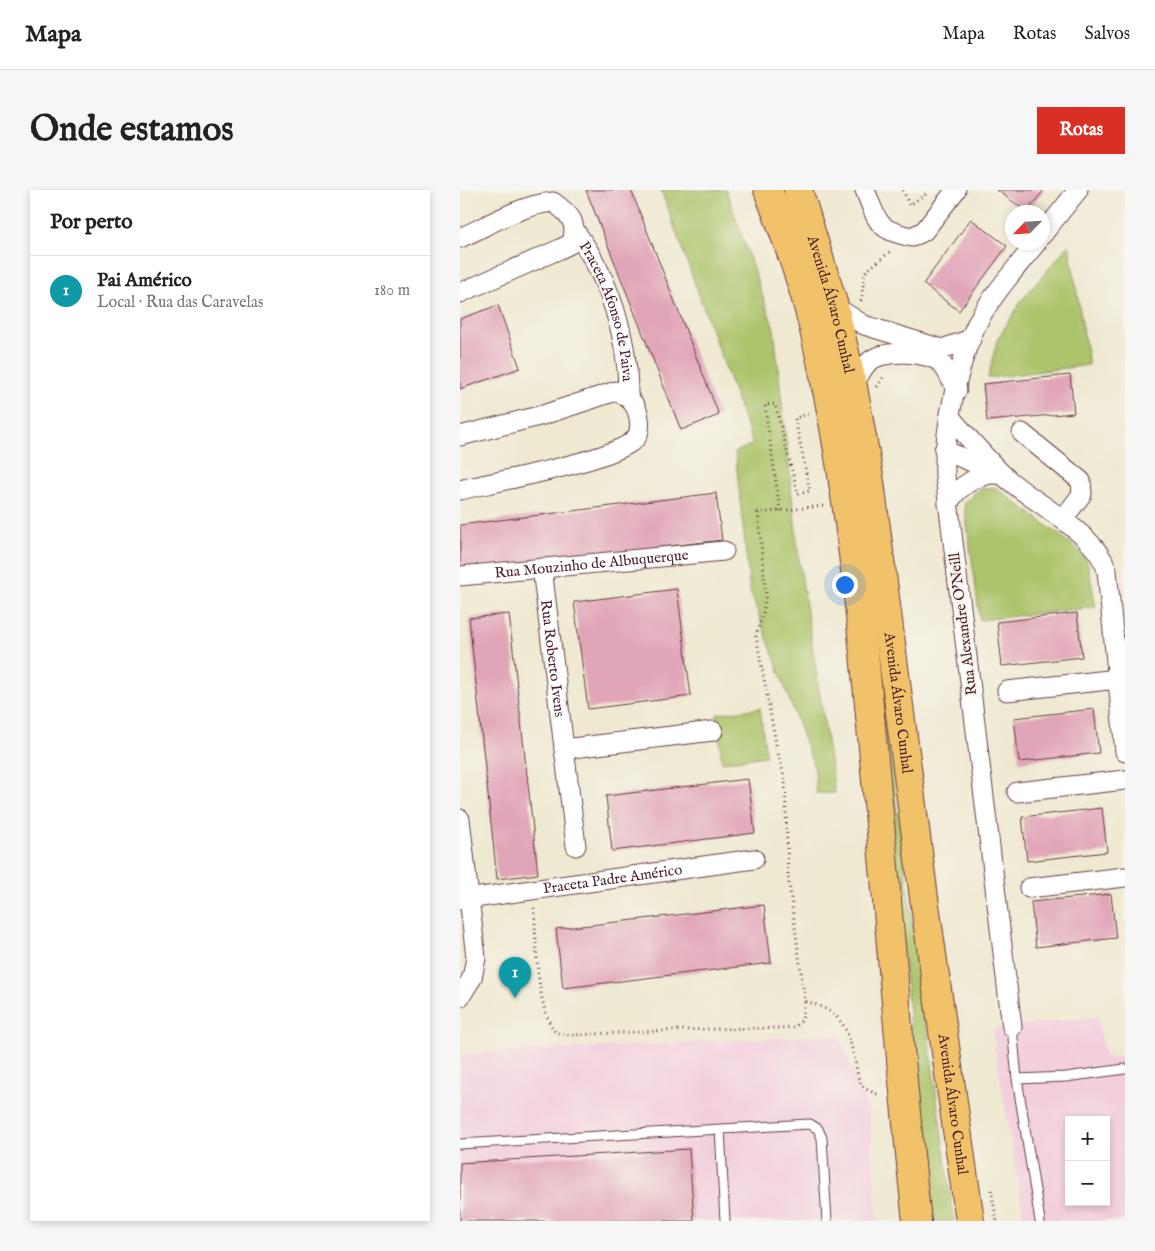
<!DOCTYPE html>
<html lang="pt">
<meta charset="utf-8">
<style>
:root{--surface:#fff;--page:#f6f6f6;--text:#222;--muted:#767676;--line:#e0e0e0;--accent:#d93025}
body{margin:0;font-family:"IM FELL English",serif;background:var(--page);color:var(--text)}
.controls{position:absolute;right:15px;bottom:15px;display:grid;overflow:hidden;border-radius:0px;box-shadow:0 2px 8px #0003}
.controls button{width:45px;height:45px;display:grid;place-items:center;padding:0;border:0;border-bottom:1px solid var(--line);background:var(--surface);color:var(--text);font:25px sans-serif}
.compass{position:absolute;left:545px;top:15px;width:45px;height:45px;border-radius:50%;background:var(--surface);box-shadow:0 2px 8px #0003;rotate:245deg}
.you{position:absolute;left:384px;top:394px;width:18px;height:18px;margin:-12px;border:4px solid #fff;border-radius:50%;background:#1a73e8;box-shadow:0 0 0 8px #1a73e833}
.badge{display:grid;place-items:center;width:32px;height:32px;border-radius:50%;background:var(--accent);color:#fff;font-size:16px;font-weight:700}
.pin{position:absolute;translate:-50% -41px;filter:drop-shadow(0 1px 2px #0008)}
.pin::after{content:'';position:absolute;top:26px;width:18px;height:15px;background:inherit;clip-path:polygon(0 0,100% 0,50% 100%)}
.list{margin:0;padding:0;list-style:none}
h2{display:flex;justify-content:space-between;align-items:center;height:65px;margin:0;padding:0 20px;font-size:21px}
h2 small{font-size:16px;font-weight:400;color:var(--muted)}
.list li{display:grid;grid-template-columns:32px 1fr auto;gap:15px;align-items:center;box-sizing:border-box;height:70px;padding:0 20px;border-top:1px solid var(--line)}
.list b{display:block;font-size:19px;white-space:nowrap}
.list p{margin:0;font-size:16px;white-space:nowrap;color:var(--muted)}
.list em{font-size:16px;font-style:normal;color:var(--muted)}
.map{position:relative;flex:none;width:665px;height:1031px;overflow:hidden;border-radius:0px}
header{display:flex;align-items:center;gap:30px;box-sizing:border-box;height:70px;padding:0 25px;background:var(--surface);border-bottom:1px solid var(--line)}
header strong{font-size:24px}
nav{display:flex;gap:28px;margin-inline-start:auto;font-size:18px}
.intro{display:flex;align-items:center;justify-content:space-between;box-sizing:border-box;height:120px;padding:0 30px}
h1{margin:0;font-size:35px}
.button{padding:12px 22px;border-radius:0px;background:var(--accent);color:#fff;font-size:18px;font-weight:700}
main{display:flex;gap:30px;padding:0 30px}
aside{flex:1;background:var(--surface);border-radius:0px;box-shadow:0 2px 8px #0003}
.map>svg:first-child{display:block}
.built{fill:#f3cfde;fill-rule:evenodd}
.green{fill:#acc46a;stroke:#7b724a}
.building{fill:#e1a5b8}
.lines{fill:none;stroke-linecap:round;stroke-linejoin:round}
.lane-casing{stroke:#633d44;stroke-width:11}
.street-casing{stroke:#633d44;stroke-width:21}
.primary-casing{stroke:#633d44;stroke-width:30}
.path{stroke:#633d44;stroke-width:3;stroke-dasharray:1 4;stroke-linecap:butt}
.lane{stroke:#fff;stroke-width:9}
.street{stroke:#fff;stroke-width:19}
.primary{stroke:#f2c26a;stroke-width:28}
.labels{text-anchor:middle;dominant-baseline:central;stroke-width:4;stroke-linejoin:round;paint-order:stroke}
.street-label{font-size:15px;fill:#4a1f2b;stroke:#f7f3e8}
</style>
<header>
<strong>Mapa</strong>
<nav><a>Mapa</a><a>Rotas</a><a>Salvos</a></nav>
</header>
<div class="intro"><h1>Onde estamos</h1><a class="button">Rotas</a></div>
<main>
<aside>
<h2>Por perto<small></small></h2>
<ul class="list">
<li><span class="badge" style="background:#0f9aa8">1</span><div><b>Pai Américo</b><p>Local · Rua das Caravelas</p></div><em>180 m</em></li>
</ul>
</aside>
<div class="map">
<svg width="665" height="1031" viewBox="0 0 665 1031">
<rect width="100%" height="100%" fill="#f7f3e8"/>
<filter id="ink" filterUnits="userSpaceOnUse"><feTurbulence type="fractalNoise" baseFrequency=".02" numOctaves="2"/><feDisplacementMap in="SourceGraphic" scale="10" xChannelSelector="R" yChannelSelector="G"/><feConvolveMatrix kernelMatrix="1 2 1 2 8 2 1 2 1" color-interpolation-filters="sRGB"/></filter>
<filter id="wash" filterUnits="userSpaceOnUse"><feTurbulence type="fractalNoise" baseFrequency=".0096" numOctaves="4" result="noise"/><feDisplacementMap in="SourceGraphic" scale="20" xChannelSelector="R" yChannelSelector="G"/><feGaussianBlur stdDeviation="1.12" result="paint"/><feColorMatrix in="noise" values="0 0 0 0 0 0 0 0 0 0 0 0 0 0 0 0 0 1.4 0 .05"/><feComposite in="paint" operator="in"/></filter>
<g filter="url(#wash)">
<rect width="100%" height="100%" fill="#efe9d1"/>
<path class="built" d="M637,826L646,867L665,866V1031H564L532,839ZM609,930H646V1012H609Z
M379,845L409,921L418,1031H0V864Z"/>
<path class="green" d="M201,0H266L314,139L339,370L375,603H356L355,580L290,401L275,262L293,254Z
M319,0H324L341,50L411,406L442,658L494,1031H471L462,968L427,577Z
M609,55L629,175L528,188L537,150L562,110Z
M535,297L614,356L627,370L636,417L520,430L504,312L520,299Z
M300,518L306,566L262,572L257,524Z"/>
<g id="blocks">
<path class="building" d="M126,0H171L259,225L221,240Z
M537,0H584L567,22Z
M511,29L547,56L499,121L463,94Z
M38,115L60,178L0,199V129Z
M610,185L614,223L527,231L523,194Z
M256,303L262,350L0,380V335Z
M217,399L231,506L128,519L114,412Z
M617,423L622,467L542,476L537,432Z
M49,424L78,684L37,689L9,428Z
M634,519L639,563L559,572L554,528Z
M288,589L295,643L152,661L146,606Z
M642,618L647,662L567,671L562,627Z
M651,704L656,748L576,757L571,712Z
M304,715L311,773L103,798L96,739Z
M229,959L234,1031H0V973Z"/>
</g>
</g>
<g filter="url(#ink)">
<use href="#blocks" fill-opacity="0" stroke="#633d44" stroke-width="1"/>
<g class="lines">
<g class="lane-casing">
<path id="lane" d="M552,837L557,889L580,1031
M557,889L606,887L665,879
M260,939L265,1031
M0,954L350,934L358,939L362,948L367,1031"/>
</g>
<g class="street-casing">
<g id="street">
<path d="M405,0C418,32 416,40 452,47L464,41L496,0"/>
<path id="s1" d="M115,41C149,87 169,149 168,206"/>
<path d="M582,45L618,0"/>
<path d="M0,48C29,35 61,15 93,12C110,24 118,32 112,53L100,59L0,103"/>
<path d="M374,116L404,135L482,159L511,149"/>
<path d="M393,197C398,188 402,177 410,171C424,160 467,161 481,173C487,180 492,192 497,200"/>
<path d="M490,227C507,246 524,266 542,284C570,312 637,342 647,381L665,562"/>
<path d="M562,243L621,291L622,304L603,329"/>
<path d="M0,246L83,225L156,201C168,206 177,214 179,228C180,235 180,244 175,249C156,270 33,292 0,300"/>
<path d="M484,260L537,283"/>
<path d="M488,314C497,296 523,280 543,285"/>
<path id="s2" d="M82,378L116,656"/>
<path id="s3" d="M0,386L264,361"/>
<path d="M547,501L658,489"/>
<path d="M104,559L253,541"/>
<path d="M557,602L665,590"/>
<path d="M0,629L16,768L12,788L0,807"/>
<path d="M569,698L665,687"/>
<path id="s4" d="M0,710L294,669"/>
<path d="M552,837L485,286C483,242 499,165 521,126C536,100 558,76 577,52"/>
</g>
</g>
<g class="primary-casing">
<g id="primary">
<path d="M308,0C325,45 343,92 354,140C390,292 403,447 417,602C431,745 441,888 457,1031"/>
<path id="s5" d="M338,0L374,116L393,197L410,292L464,708L510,1031"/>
</g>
</g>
<path class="path" d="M443,0L449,15L469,2
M401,111L405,82L432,60
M417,197L424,186
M363,316L298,323L306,405L303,423L296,446L317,559L325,590L328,686L345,811C387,823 388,842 397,880C398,887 399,893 405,898C408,901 415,903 419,905
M320,321L305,215L315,214L338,304L350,301L335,228L348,224
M74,718C77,753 75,816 96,843L111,845L247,839L321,838L335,837L342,830L345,811
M531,1000L537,1031"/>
<use href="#lane" class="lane"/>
<use href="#street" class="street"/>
<use href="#primary" class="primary"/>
</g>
</g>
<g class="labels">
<g class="street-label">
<text stroke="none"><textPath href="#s5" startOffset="119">Avenida Álvaro Cunhal</textPath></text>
<text stroke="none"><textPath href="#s1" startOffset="88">Praceta Afonso de Paiva</textPath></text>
<text stroke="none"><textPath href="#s3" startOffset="132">Rua Mouzinho de Albuquerque</textPath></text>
<text transform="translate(503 434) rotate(-97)">Rua Alexandre O'Neill</text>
<text stroke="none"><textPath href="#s2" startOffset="91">Rua Roberto Ivens</textPath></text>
<text stroke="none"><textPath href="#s5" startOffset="524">Avenida Álvaro Cunhal</textPath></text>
<text stroke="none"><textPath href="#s4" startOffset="154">Praceta Padre Américo</textPath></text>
<text stroke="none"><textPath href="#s5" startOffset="929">Avenida Álvaro Cunhal</textPath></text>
</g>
</g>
</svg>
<div class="controls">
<button>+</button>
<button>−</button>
</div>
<svg class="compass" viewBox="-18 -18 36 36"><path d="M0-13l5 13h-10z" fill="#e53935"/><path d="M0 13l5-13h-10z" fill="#767676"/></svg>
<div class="you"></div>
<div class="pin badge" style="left:55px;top:808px;background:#0f9aa8">1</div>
</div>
</main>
